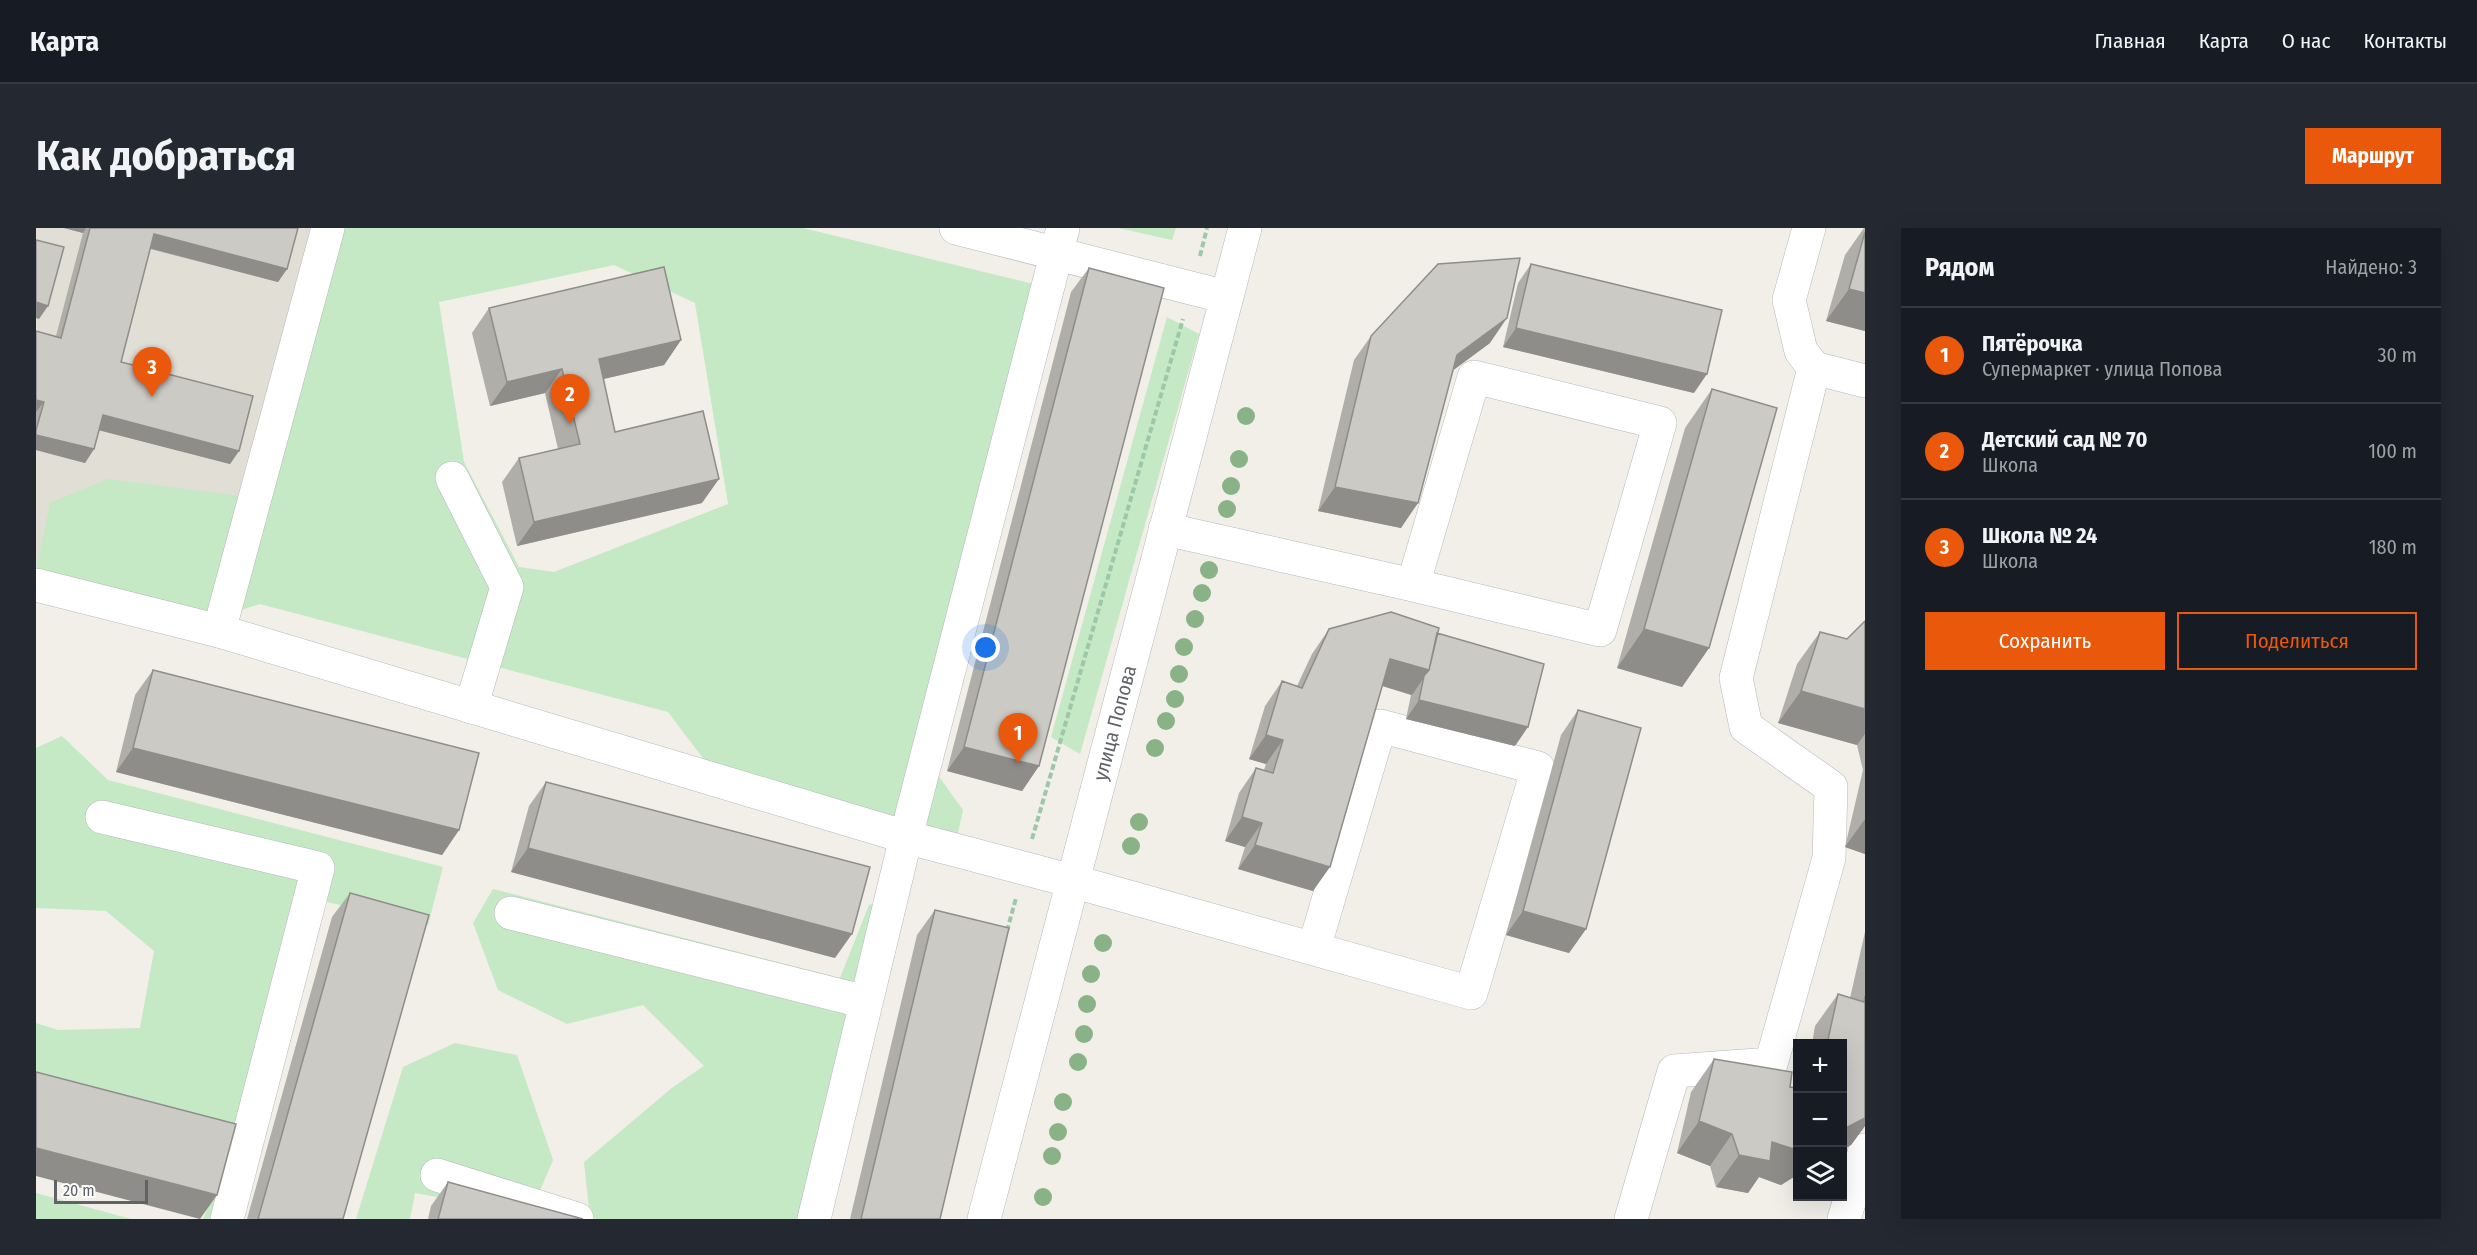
<!DOCTYPE html>
<html lang="ru">
<meta charset="utf-8">
<style>
:root{--surface:#171b24;--page:#242831;--text:#f1f3f6;--muted:#9ea1a6;--line:#363941;--accent:#ea580c}
body{margin:0;font-family:"Fira Sans Condensed",sans-serif;background:var(--page);color:var(--text)}
.controls{position:absolute;right:18px;bottom:18px;display:grid;overflow:hidden;border-radius:0px;box-shadow:0 6px 24px #0002}
.controls button{width:54px;height:54px;display:grid;place-items:center;padding:0;border:0;border-bottom:2px solid var(--line);background:var(--surface);color:var(--text);font:30px sans-serif}
.scale{position:absolute;left:18px;bottom:15px;width:94px;box-sizing:border-box;padding-left:6px;border:3px solid #5f6368;border-top:0;font-size:16px;line-height:21px;white-space:nowrap;color:#5f6368;-webkit-text-stroke:4px #fff;paint-order:stroke}
.you{position:absolute;left:950px;top:420px;width:21px;height:21px;margin:-15px;border:4px solid #fff;border-radius:50%;background:#1a73e8;box-shadow:0 0 0 9px #1a73e833}
.badge{display:grid;place-items:center;width:39px;height:39px;border-radius:50%;background:var(--accent);color:#fff;font-size:20px;font-weight:700}
.pin{position:absolute;translate:-50% -50px;filter:drop-shadow(0 2px 3px #0008)}
.pin::after{content:'';position:absolute;top:32px;width:21px;height:18px;background:inherit;clip-path:polygon(0 0,100% 0,50% 100%)}
.list{margin:0;padding:0;list-style:none}
h2{display:flex;justify-content:space-between;align-items:center;height:78px;margin:0;padding:0 24px;font-size:26px}
h2 small{font-size:20px;font-weight:400;color:var(--muted)}
.list li{display:grid;grid-template-columns:39px 1fr auto;gap:18px;align-items:center;box-sizing:border-box;height:96px;padding:0 24px;border-top:2px solid var(--line)}
.list b{display:block;font-size:22px;white-space:nowrap}
.list p{margin:0;font-size:20px;white-space:nowrap;color:var(--muted)}
.list em{font-size:20px;font-style:normal;color:var(--muted)}
.actions{display:flex;gap:12px;padding:18px 24px}
.actions a{flex:1;padding:14px 0;border:2px solid var(--accent);border-radius:0px;text-align:center;font-size:21px;color:var(--accent)}
.actions .main{background:var(--accent);color:#fff}
.icon{flex:none;width:33px;height:33px;fill:none;stroke:currentColor;stroke-width:2;stroke-linecap:round;stroke-linejoin:round}
.map{position:relative;flex:none;width:1829px;height:991px;overflow:hidden;border-radius:0px}
header{display:flex;align-items:center;gap:36px;box-sizing:border-box;height:84px;padding:0 30px;background:var(--surface);border-bottom:2px solid var(--line)}
header strong{font-size:28px}
nav{display:flex;gap:33px;margin-inline-start:auto;font-size:21px}
.intro{display:flex;align-items:center;justify-content:space-between;box-sizing:border-box;height:144px;padding:0 36px}
h1{margin:0;font-size:42px}
.button{padding:15px 27px;border-radius:0px;background:var(--accent);color:#fff;font-size:21px;font-weight:700}
main{display:flex;gap:36px;padding:0 36px}
aside{flex:1;background:var(--surface);border-radius:0px;box-shadow:0 6px 24px #0002}
.map>svg:first-child{display:block}
.education{fill:#e1ded6}
.green{fill:#c5e8c5;fill-rule:evenodd}
.lines{fill:none;stroke-linecap:round;stroke-linejoin:round}
.minor-casing{stroke:#b5b8bc;stroke-width:34}
.path{stroke:#9cc7a9;stroke-width:4;stroke-dasharray:6 3;stroke-linecap:butt}
.minor{stroke:#fff;stroke-width:33}
.tree{fill:#89b387}
.wall{fill:#afaea9}
.shaded-wall{fill:#8f8d8a}
.building{fill:#cccac5;stroke:#8f8d8a;stroke-width:1.5}
.labels{text-anchor:middle;dominant-baseline:central;stroke-width:4.5;stroke-linejoin:round;paint-order:stroke}
.street-label{font-size:20px;fill:#5f6368;stroke:#fff}
</style>
<header>
<strong>Карта</strong>
<nav><a>Главная</a><a>Карта</a><a>О нас</a><a>Контакты</a></nav>
</header>
<div class="intro"><h1>Как добраться</h1><a class="button">Маршрут</a></div>
<main>
<div class="map">
<svg width="1829" height="991" viewBox="0 0 1829 991">
<rect width="100%" height="100%" fill="#f1efe8"/>
<path class="education" d="M0,0H277L177,385L0,339Z"/>
<path class="green" d="M303,0H767L1006,58L884,522L927,582L920,614L669,533L632,484L224,376L177,391L0,342L14,275L71,251L205,268ZM578,37L659,75L692,276L518,344L483,339L428,234L403,74Z
M1082,0H1140L1136,12Z
M1131,89L1163,106L1044,526L1015,509Z
M26,508L72,552L407,639L392,697L278,671L196,991H167L196,921L0,855V795L22,802L104,800L118,723L70,683L0,680V520Z
M457,661L804,750L833,677L866,668L794,991H554L548,934L637,859L668,838L607,777L531,796L462,762L437,695Z
M419,815L481,827L517,932L494,986L379,965L374,991H320L367,839Z
M0,965L95,991H0Z"/>
<g class="lines">
<g class="minor-casing">
<g id="minor">
<path d="M920,0L1190,69"/>
<path d="M1778,140L1829,153"/>
<path d="M416,250L471,359L435,479"/>
<path d="M1129,301L1377,357L1438,149L1624,195L1564,402L1377,357"/>
<path d="M0,357L183,403L870,609L1036,653L1435,765L1502,540L1344,498L1278,720"/>
<path d="M183,403L292,0"/>
<path d="M66,589L282,640L191,991"/>
<path d="M475,685L830,774"/>
<path d="M401,947L541,991"/>
<path d="M778,991L870,609L1027,0"/>
<path id="s1" d="M948,991L1209,0"/>
<path d="M1595,991L1638,843L1735,836L1793,630L1795,559L1710,499L1700,450L1778,140L1765,123L1753,72L1773,0"/>
<path d="M1808,991L1829,922"/>
</g>
</g>
<path class="path" d="M1164,28L1171,0
M996,611L1147,91
M971,703L980,670"/>
<use href="#minor" class="minor"/>
</g>
<g class="tree">
<circle cx="1210" cy="188" r="9"/>
<circle cx="1203" cy="231" r="9"/>
<circle cx="1195" cy="258" r="9"/>
<circle cx="1191" cy="281" r="9"/>
<circle cx="1173" cy="342" r="9"/>
<circle cx="1166" cy="365" r="9"/>
<circle cx="1159" cy="391" r="9"/>
<circle cx="1148" cy="419" r="9"/>
<circle cx="1143" cy="446" r="9"/>
<circle cx="1139" cy="471" r="9"/>
<circle cx="1130" cy="493" r="9"/>
<circle cx="1119" cy="520" r="9"/>
<circle cx="1103" cy="594" r="9"/>
<circle cx="1095" cy="618" r="9"/>
<circle cx="1067" cy="715" r="9"/>
<circle cx="1055" cy="746" r="9"/>
<circle cx="1051" cy="776" r="9"/>
<circle cx="1048" cy="806" r="9"/>
<circle cx="1042" cy="834" r="9"/>
<circle cx="1027" cy="874" r="9"/>
<circle cx="1022" cy="904" r="9"/>
<circle cx="1016" cy="928" r="9"/>
<circle cx="1007" cy="969" r="9"/>
</g>
<path class="wall" d="M28,0H262L251,41L242,54L114,21L85,134L203,223L194,236L63,202L58,221L49,235L0,222V103L20,108L47,5Z
M1828,0H1829V103L1790,93L1809,27Z
M1495,36L1658,165L1467,119L1482,55Z
M1053,40L1003,538L986,563L911,543L1035,64Z
M453,80L645,112L628,137L567,151L579,204L666,275L481,318L466,254L483,230L522,221L509,165L454,178L436,105Z
M1335,108L1454,115L1417,142L1365,300L1282,283L1318,132Z
M1676,161L1673,420L1646,459L1581,440L1649,200Z
M1829,393V626L1809,619L1827,542L1821,517L1742,495L1761,436L1784,404L1811,411Z
M1293,401L1401,405L1479,518L1370,491L1375,467L1346,458L1277,663L1202,641L1209,619L1189,613L1203,565L1220,540L1228,542L1230,536L1213,531L1229,478L1246,453L1261,458L1276,426Z
M117,442L423,602L406,627L80,544L99,467Z
M1542,482L1550,701L1533,725L1470,707L1525,507Z
M510,554L799,730L475,644L493,578Z
M314,665L307,991H211L296,689Z
M899,682L904,991H814L881,707Z
M1829,704V898L1815,917L1806,922V816H1776L1779,798L1802,766L1814,770Z
M1678,831L1754,859L1761,860V947L1745,957L1723,949L1712,965L1680,959L1674,938L1641,925L1655,864Z
M412,954L547,991H392L395,978Z"/>
<path class="shaded-wall" d="M28,0H50L47,5Z
M118,6L251,41L242,54L109,19Z
M1813,61L1829,65V103L1790,93Z
M0,74L12,78L3,91L0,90Z
M1471,90L1454,115L1404,152L1421,127Z
M1480,100L1671,146L1658,165L1467,119Z
M645,112L628,137L546,156L563,131Z
M526,141L509,165L454,178L471,154Z
M0,172L8,174L0,184Z
M67,187L203,223L194,236L58,201Z
M0,207L58,221L49,235L0,222Z
M683,251L666,275L481,318L498,294Z
M1299,259L1382,275L1365,300L1282,283Z
M1608,401L1673,420L1646,459L1581,440Z
M1354,431L1393,442L1376,467L1337,455Z
M1765,463L1829,481V506L1821,517L1742,495Z
M1383,472L1492,499L1479,518L1370,491Z
M1230,507L1247,512L1230,536L1213,531Z
M928,519L1003,538L986,563L911,543Z
M97,520L423,602L406,627L80,544Z
M1206,589L1226,595L1209,619L1189,613Z
M1829,591V626L1809,619Z
M1219,617L1294,639L1277,663L1202,641Z
M492,620L816,706L799,730L475,644Z
M1487,683L1550,701L1533,725L1470,707Z
M1829,890V898L1815,917L1806,922V902Z
M1663,893L1696,906L1674,938L1641,925Z
M1736,914L1761,922V947L1745,957L1723,949L1712,965L1680,959L1703,927Z
M0,920L181,967L164,991L0,948Z"/>
<path class="building" d="M54,0H262L251,41L118,6L85,134L217,168L203,223L67,187L58,221L0,207V202L8,174L0,172V103L25,110Z
M1829,4V65L1813,61Z
M0,12L28,19L12,78L0,74Z
M1484,30L1471,90L1421,127L1382,275L1299,259L1335,108L1402,36Z
M1495,36L1686,82L1671,146L1480,100Z
M628,39L645,112L563,131L579,204L667,183L683,251L498,294L483,230L544,216L526,141L471,154L453,80Z
M1053,40L1128,60L1003,538L928,519Z
M1676,161L1741,180L1673,420L1608,401Z
M1355,384L1403,400L1393,442L1354,431L1294,639L1219,617L1226,595L1206,589L1220,540L1237,545L1247,512L1230,507L1246,453L1266,460L1293,401Z
M1829,393V481L1765,463L1784,404L1811,411Z
M1401,405L1508,436L1492,499L1383,472L1388,448L1393,442Z
M117,442L443,525L423,602L97,520Z
M1542,482L1605,500L1550,701L1487,683Z
M510,554L834,639L816,706L492,620Z
M314,665L393,687L307,991H222Z
M899,682L973,700L904,991H825Z
M1802,766L1828,774L1829,768V890L1806,902V816H1791Z
M1678,831L1756,844L1754,859L1761,860V922L1736,914L1734,933L1703,927L1696,906L1663,893Z
M0,844L200,896L181,967L0,920Z
M412,954L547,991H402Z"/>
<g class="labels">
<g class="street-label">
<text stroke="none"><textPath href="#s1" startOffset="513">улица Попова</textPath></text>
</g>
</g>
</svg>
<div class="controls">
<button>+</button>
<button>−</button>
<button><svg class="icon" aria-label="layers" viewBox="0 0 24 24"><path d="M12 4l9 5-9 5-9-5zM3 14l9 5 9-5"/></svg></button>
</div>
<div class="scale">20 m</div>
<div class="you"></div>
<div class="pin badge" style="left:982px;top:535px">1</div>
<div class="pin badge" style="left:534px;top:196px">2</div>
<div class="pin badge" style="left:116px;top:169px">3</div>
</div>
<aside>
<h2>Рядом<small>Найдено: 3</small></h2>
<ul class="list">
<li><span class="badge">1</span><div><b>Пятёрочка</b><p>Супермаркет · улица Попова</p></div><em>30 m</em></li>
<li><span class="badge">2</span><div><b>Детский сад № 70</b><p>Школа</p></div><em>100 m</em></li>
<li><span class="badge">3</span><div><b>Школа № 24</b><p>Школа</p></div><em>180 m</em></li>
</ul>
<div class="actions"><a class="main">Сохранить</a><a>Поделиться</a></div>
</aside>
</main>
